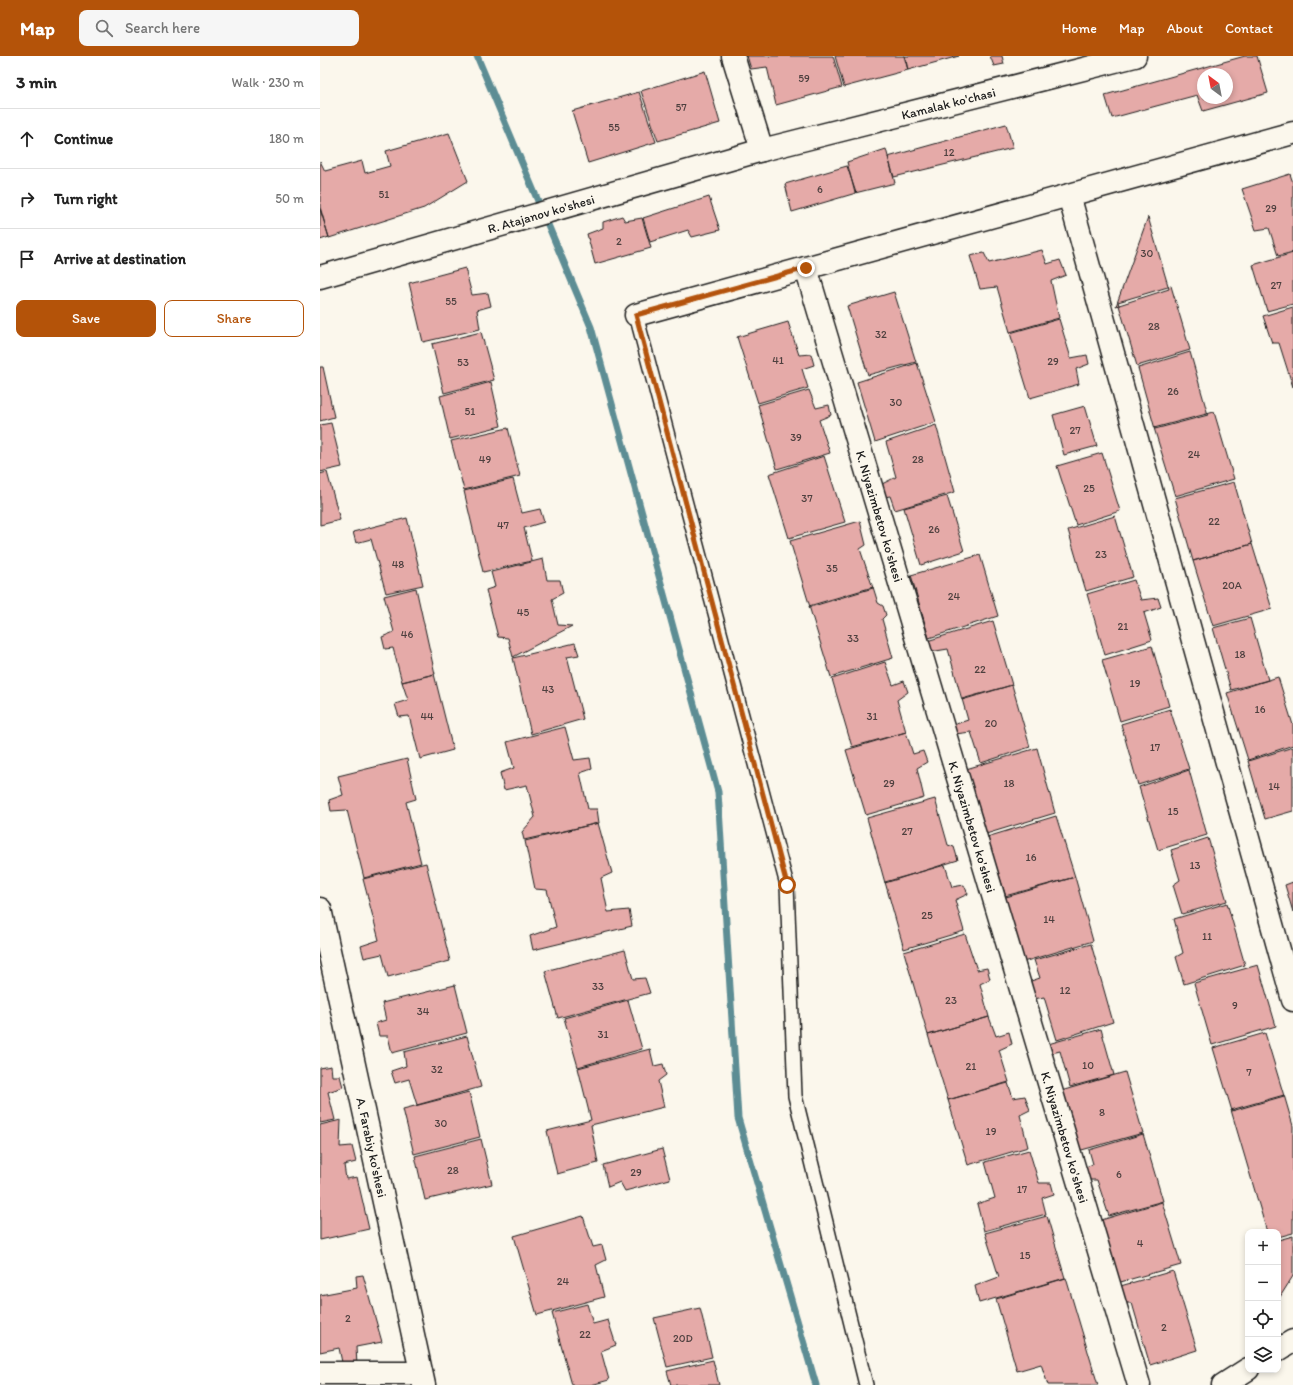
<!DOCTYPE html>
<meta charset="utf-8">
<style>
:root{--surface:#fff;--page:#f6f6f6;--text:#222;--muted:#767676;--line:#e0e0e0;--accent:#b45309}
body{margin:0;font-family:Itim,sans-serif;background:var(--page);color:var(--text)}
.controls{position:absolute;right:12px;bottom:12px;display:grid;overflow:hidden;border-radius:8px;box-shadow:0 2px 6px #0003}
.controls button{width:36px;height:36px;display:grid;place-items:center;padding:0;border:0;border-bottom:1px solid var(--line);background:var(--surface);color:var(--text);font:20px sans-serif}
.compass{position:absolute;left:877px;top:12px;width:36px;height:36px;border-radius:50%;background:var(--surface);box-shadow:0 2px 6px #0003;rotate:328deg}
.stop{position:absolute;width:12px;height:12px;margin:-9px;border:3px solid #b45309;border-radius:50%;background:#fff}
.stop.end{background:#b45309;border-color:#fff;box-shadow:0 1px 4px #0008}
.list{margin:0;padding:0;list-style:none}
h2{display:flex;justify-content:space-between;align-items:center;height:52px;margin:0;padding:0 16px;font-size:17px}
h2 small{font-size:13px;font-weight:400;color:var(--muted)}
.list li{display:grid;grid-template-columns:26px 1fr auto;gap:12px;align-items:center;box-sizing:border-box;height:60px;padding:0 16px;border-top:1px solid var(--line)}
.list b{display:block;font-size:15px;white-space:nowrap}
.list em{font-size:13px;font-style:normal;color:var(--muted)}
.actions{display:flex;gap:8px;padding:12px 16px}
.actions a{flex:1;padding:9px 0;border:1px solid var(--accent);border-radius:8px;text-align:center;font-size:14px;color:var(--accent)}
.actions .main{background:var(--accent);color:#fff}
.icon{flex:none;width:22px;height:22px;fill:none;stroke:currentColor;stroke-width:2;stroke-linecap:round;stroke-linejoin:round}
.map{position:relative;flex:none;width:973px;height:1329px;overflow:hidden}
header{display:flex;align-items:center;gap:24px;box-sizing:border-box;height:56px;padding:0 20px;background:var(--accent);color:#fff}
header strong{font-size:19px}
nav{display:flex;gap:22px;margin-inline-start:auto;font-size:14px}
.search{width:280px;height:36px;background:var(--page);display:flex;align-items:center;gap:10px;box-sizing:border-box;padding:0 14px;border-radius:8px;color:var(--muted);font-size:15px}
main{display:flex}
aside{flex:1;background:var(--surface)}
.map>svg:first-child{display:block}
.lines{fill:none;stroke-linecap:round;stroke-linejoin:round}
.stream{stroke:#5d8d94;stroke-width:7}
.building{fill:#e5aaa8;stroke:#1c1c1c;fill-rule:evenodd}
.service-casing{stroke:#1c1c1c;stroke-width:16}
.minor-casing{stroke:#1c1c1c;stroke-width:25}
.service{stroke:#fbf7ec;stroke-width:13}
.minor{stroke:#fbf7ec;stroke-width:22}
.route{stroke:#b45309;stroke-width:5}
.labels{text-anchor:middle;dominant-baseline:central;stroke-width:3;stroke-linejoin:round;paint-order:stroke}
.number-label{font-size:11px;fill:#4e403f}
.street-label{font-size:13px;fill:#1c1c1c;stroke:#fbf7ec}
</style>
<header>
<strong>Map</strong>
<div class="search"><svg class="icon" aria-label="search" viewBox="0 0 24 24"><circle cx="10" cy="10" r="6"/><path d="M15 15l6 6"/></svg>Search here</div>
<nav><a>Home</a><a>Map</a><a>About</a><a>Contact</a></nav>
</header>
<main>
<aside>
<h2>3 min<small>Walk · 230 m</small></h2>
<ul class="list">
<li><svg class="icon" aria-label="ahead" viewBox="0 0 24 24"><path d="M12 20V5M6 11l6-6 6 6"/></svg><div><b>Continue</b></div><em>180 m</em></li>
<li><svg class="icon" aria-label="right" viewBox="0 0 24 24"><path d="M7 20v-9h11M14 6l5 5-5 5"/></svg><div><b>Turn right</b></div><em>50 m</em></li>
<li><svg class="icon" aria-label="arrive" viewBox="0 0 24 24"><path d="M6 21V4h12l-3 4 3 4H6"/></svg><div><b>Arrive at destination</b></div></li>
</ul>
<div class="actions"><a class="main">Save</a><a>Share</a></div>
</aside>
<div class="map">
<svg width="973" height="1329" viewBox="0 0 973 1329">
<rect width="100%" height="100%" fill="#fbf7ec"/>
<filter id="ink" filterUnits="userSpaceOnUse"><feTurbulence type="fractalNoise" baseFrequency=".025" numOctaves="2"/><feDisplacementMap in="SourceGraphic" scale="8" xChannelSelector="R" yChannelSelector="G"/><feConvolveMatrix kernelMatrix="1 2 1 2 8 2 1 2 1" color-interpolation-filters="sRGB"/></filter>
<g filter="url(#ink)">
<g class="lines">
<path class="stream" d="M157,0L271,271L398,736L418,1062L496,1329"/>
</g>
<path class="building" d="M427,0H513L522,31L456,49L447,11L431,13Z
M515,0H585L588,14L524,31Z
M584,0H639L588,14Z
M670,0H682L684,8L674,10Z
M925,0H937L948,37L883,55L877,39L792,62L785,39ZM883,18H907V42H883Z
M385,15L400,67L338,85L321,35Z
M319,36L336,86L268,107L252,55Z
M686,68L693,92L574,121L568,101Z
M129,77L148,125L104,152L9,182L0,151V105L5,115L42,105L45,117L70,110L66,95Z
M566,93L575,127L535,137L527,106Z
M527,110L536,137L472,156L465,128Z
M970,118L973,127V196L958,200L949,172L936,174L922,133Z
M389,141L400,174L372,181L368,174L330,186L323,162Z
M0,153L9,181L0,184Z
M302,160L305,165L322,162L331,192L275,208L267,178L283,172V166Z
M828,161L849,233L796,250Z
M722,194L727,208L740,204L746,219L731,225L739,262L690,276L677,231L660,233L650,200L664,197L669,207Z
M973,197V248L947,255L933,209Z
M145,212L152,239L168,237L171,250L157,254L160,273L103,286L89,227Z
M851,230L870,294L817,310L798,246Z
M574,236L596,306L548,319L527,250Z
M973,251V331L959,287H952L943,260Z
M739,263L751,302L767,299L769,308L756,313L759,328L710,342L690,277Z
M468,266L479,299L491,298L494,309L482,313L488,332L438,347L417,281Z
M161,276L174,324L124,337L112,288Z
M870,296L888,359L835,373L818,312Z
M597,307L616,366L555,386L537,326Z
M0,311H3L14,361L0,365Z
M171,326L181,370L130,383L120,340Z
M489,334L496,352L509,349L511,359L499,364L510,397L457,413L438,349Z
M765,350L777,390L744,399L733,359Z
M894,356L914,423L855,440L834,372Z
M11,367L22,411L0,416V369Z
M616,369L635,436L575,454L570,440L564,441L560,429L576,421L566,386Z
M188,372L200,420L144,434L131,385Z
M782,397L800,455L756,469L737,410Z
M504,400L525,466L469,482L449,418Z
M7,416L20,464L0,469V418Z
M193,423L202,457L220,453L224,466L204,472L212,505L163,516L144,435Z
M914,426L932,488L873,505L855,442Z
M627,440L644,495L601,509L584,452Z
M795,460L813,521L766,535L748,474Z
M87,462L103,529L66,537L51,483L36,487L33,476Z
M540,465L546,489L540,493L553,532L490,551L470,485Z
M932,488L952,553L893,570L873,505Z
M660,499L678,560L609,582L591,519Z
M223,503L227,524H240L243,537L232,543L238,569L252,570L193,601L188,582L178,581L166,534L175,531L171,516Z
M814,524L821,544L838,542L841,551L824,557L832,584L785,599L767,538Z
M553,531L558,547L563,550L566,559L562,563L573,602L511,621L489,550Z
M96,532L115,618L82,626L73,592L65,593L62,581L74,576L64,540Z
M930,562L948,624L911,634L893,572Z
M673,565L692,629L642,644L628,593L610,596L607,585Z
M255,587L259,599L247,601L263,663L211,678L193,602Z
M832,590L849,650L800,665L782,604Z
M565,606L573,629L584,625L588,636L577,644L586,676L532,691L512,623Z
M114,618L133,694L100,703L89,660L79,661L75,648L88,644L82,626Z
M958,621L973,669V689L928,704L907,637Z
M692,629L710,691L661,707L651,676L635,678L633,669L648,664L642,643Z
M850,653L869,713L818,729L801,668Z
M245,671L254,704L270,702L272,713L260,717L268,753H277L279,767L204,784L202,776L215,761L207,729L184,734L180,717L194,712L187,686Z
M586,676L593,698L603,695L607,706L597,712L604,742L546,759L526,694Z
M973,691V755L945,763L928,705Z
M717,692L735,757L666,778L661,758L654,760L646,713Z
M87,703L96,743L86,746L101,807L44,822L27,754L11,755L9,744L23,739L18,720Z
M869,714L887,779L838,794L819,731Z
M615,743L628,789L634,791L638,804L565,827L547,762Z
M736,760L755,821L686,841L667,781Z
M278,767L292,817L281,822L288,856L309,854L312,870L213,894L210,880L236,871L227,834L215,833L205,785Z
M888,782L907,845L862,858L853,829L860,824L851,794Z
M106,807L130,905L68,921L62,898L44,902L41,890L59,884L43,823Z
M625,809L632,831L644,829L648,838L635,844L644,875L584,893L565,826Z
M755,821L773,885L703,906L685,840Z
M973,826V856L965,829Z
M907,847L925,909L864,928L856,901L863,897L854,863Z
M645,878L657,914L667,912L670,923L660,928L669,961L608,979L584,896Z
M771,888L793,966L737,984L724,941L709,944L705,927L720,922L714,904Z
M305,894L313,923L325,922L330,937L238,962L225,915Z
M938,909L956,970L892,989L874,927Z
M135,929L147,977L72,997L68,980H59L56,967L66,964L62,947Z
M308,944L322,993L258,1011L244,962Z
M669,961L676,980L689,976L692,988L679,994L689,1026L628,1044L608,979Z
M781,973L794,1019L750,1031L740,995L724,999L721,990Z
M945,977L964,1040L912,1055L893,992Z
M147,980L161,1031L97,1049L89,1023L75,1027L71,1015L86,1010L84,996Z
M330,993L334,1010L343,1008L346,1019L338,1025L344,1051L271,1069L278,1107L237,1118L227,1075L271,1064L258,1012Z
M11,1010L12,1020H20L23,1031L8,1036L15,1064L0,1067V1012Z
M805,1016L823,1077L758,1095L741,1035Z
M688,1027L693,1042L705,1040L710,1054L700,1059L708,1091L648,1109L628,1044Z
M149,1036L160,1081L94,1098L83,1053Z
M964,1039L973,1070V1177L958,1181V1176H947L911,1054Z
M21,1064L20,1091L32,1090L36,1106L24,1109L26,1123L37,1121L49,1173L0,1184V1069Z
M823,1078L843,1145L789,1160L777,1124H764L761,1113L773,1108L769,1094Z
M161,1083L172,1128L105,1144L95,1100Z
M342,1093L350,1123L305,1135L300,1126L288,1131L283,1109Z
M709,1094L719,1127H731L734,1138L722,1142L726,1158L664,1175L657,1148L675,1142L665,1106Z
M842,1146L861,1209L797,1227L778,1165Z
M263,1160L273,1191L282,1189L286,1204L276,1209L284,1241L217,1259L194,1180Z
M727,1160L745,1222L659,1247L655,1230L679,1221L665,1177Z
M973,1180V1220L958,1244V1184Z
M853,1215L877,1294L830,1309L812,1247H802L797,1231Z
M43,1219L62,1286L36,1291L37,1310L23,1311L19,1292L0,1296V1239L37,1232L36,1220Z
M746,1222L778,1329H728L721,1308L697,1315L676,1243Z
M267,1248L273,1268L288,1264L296,1289L281,1295L289,1324L271,1329H252L232,1257Z
M380,1252L392,1301L347,1311L334,1262Z
M393,1304L399,1329H351L347,1315Z"/>
<g class="lines">
<g class="service-casing">
<path id="service" d="M316,259L467,829L475,1040L546,1329"/>
</g>
<g class="minor-casing">
<g id="minor">
<path d="M413,0L442,94"/>
<path d="M749,139L973,944"/>
<path id="s1" d="M486,212L819,1329"/>
<path id="s2" d="M0,221L442,94L815,0"/>
<path d="M316,259L973,77"/>
<path id="s3" d="M0,853L104,1329"/>
<path d="M958,1294L973,1285"/>
<path d="M0,1317H101"/>
<path d="M903,1329L928,1313"/>
</g>
</g>
<use href="#service" class="service"/>
<use href="#minor" class="minor"/>
</g>
</g>
<g class="lines" filter="url(#ink)">
<path class="route" d="M467,829L316,259L486,212"/>
</g>
<g class="labels">
<g class="number-label">
<text x="484" y="22">59</text>
<text x="361" y="51">57</text>
<text x="294" y="71">55</text>
<text x="629" y="96">12</text>
<text x="500" y="133">6</text>
<text x="64" y="138">51</text>
<text x="951" y="152">29</text>
<text x="299" y="185">2</text>
<text x="827" y="197">30</text>
<text x="956" y="229">27</text>
<text x="131" y="245">55</text>
<text x="834" y="270">28</text>
<text x="561" y="278">32</text>
<text x="458" y="304">41</text>
<text x="733" y="305">29</text>
<text x="143" y="306">53</text>
<text x="853" y="335">26</text>
<text x="576" y="346">30</text>
<text x="150" y="355">51</text>
<text x="755" y="374">27</text>
<text x="476" y="381">39</text>
<text x="874" y="398">24</text>
<text x="165" y="403">49</text>
<text x="598" y="403">28</text>
<text x="769" y="432">25</text>
<text x="487" y="442">37</text>
<text x="894" y="465">22</text>
<text x="183" y="469">47</text>
<text x="614" y="473">26</text>
<text x="781" y="498">23</text>
<text x="78" y="508">48</text>
<text x="512" y="512">35</text>
<text x="912" y="529">20A</text>
<text x="634" y="540">24</text>
<text x="203" y="556">45</text>
<text x="803" y="570">21</text>
<text x="87" y="578">46</text>
<text x="533" y="582">33</text>
<text x="920" y="598">18</text>
<text x="660" y="613">22</text>
<text x="815" y="627">19</text>
<text x="228" y="633">43</text>
<text x="940" y="653">16</text>
<text x="107" y="660">44</text>
<text x="552" y="660">31</text>
<text x="671" y="667">20</text>
<text x="835" y="691">17</text>
<text x="569" y="727">29</text>
<text x="689" y="727">18</text>
<text x="954" y="730">14</text>
<text x="853" y="755">15</text>
<text x="587" y="775">27</text>
<text x="711" y="801">16</text>
<text x="875" y="809">13</text>
<text x="607" y="859">25</text>
<text x="729" y="863">14</text>
<text x="887" y="880">11</text>
<text x="278" y="930">33</text>
<text x="745" y="934">12</text>
<text x="631" y="944">23</text>
<text x="915" y="949">9</text>
<text x="103" y="955">34</text>
<text x="283" y="978">31</text>
<text x="768" y="1009">10</text>
<text x="651" y="1010">21</text>
<text x="117" y="1013">32</text>
<text x="929" y="1016">7</text>
<text x="782" y="1056">8</text>
<text x="121" y="1067">30</text>
<text x="671" y="1075">19</text>
<text x="133" y="1114">28</text>
<text x="316" y="1116">29</text>
<text x="799" y="1118">6</text>
<text x="702" y="1133">17</text>
<text x="820" y="1187">4</text>
<text x="705" y="1199">15</text>
<text x="243" y="1225">24</text>
<text x="28" y="1262">2</text>
<text x="844" y="1271">2</text>
<text x="265" y="1278">22</text>
<text x="363" y="1282">20D</text>
</g>
<g class="street-label">
<text stroke="none"><textPath href="#s2" startOffset="652">Kamalak ko'chasi</textPath></text>
<text stroke="none"><textPath href="#s2" startOffset="230">R. Atajanov ko'shesi</textPath></text>
<text stroke="none"><textPath href="#s1" startOffset="259">K. Niyazimbetov ko'shesi</textPath></text>
<text stroke="none"><textPath href="#s1" startOffset="583">K. Niyazimbetov ko'shesi</textPath></text>
<text stroke="none"><textPath href="#s1" startOffset="907">K. Niyazimbetov ko'shesi</textPath></text>
<text stroke="none"><textPath href="#s3" startOffset="244">A. Farabiy ko'shesi</textPath></text>
</g>
</g>
</svg>
<div class="controls">
<button>+</button>
<button>−</button>
<button><svg class="icon" aria-label="locate" viewBox="0 0 24 24"><circle cx="12" cy="12" r="6"/><path d="M12 2v4M12 18v4M2 12h4M18 12h4"/></svg></button>
<button><svg class="icon" aria-label="layers" viewBox="0 0 24 24"><path d="M12 4l9 5-9 5-9-5zM3 14l9 5 9-5"/></svg></button>
</div>
<svg class="compass" viewBox="-18 -18 36 36"><path d="M0-13l5 13h-10z" fill="#e53935"/><path d="M0 13l5-13h-10z" fill="#767676"/></svg>
<div class="stop" style="left:467px;top:829px"></div>
<div class="stop end" style="left:486px;top:212px"></div>
</div>
</main>
